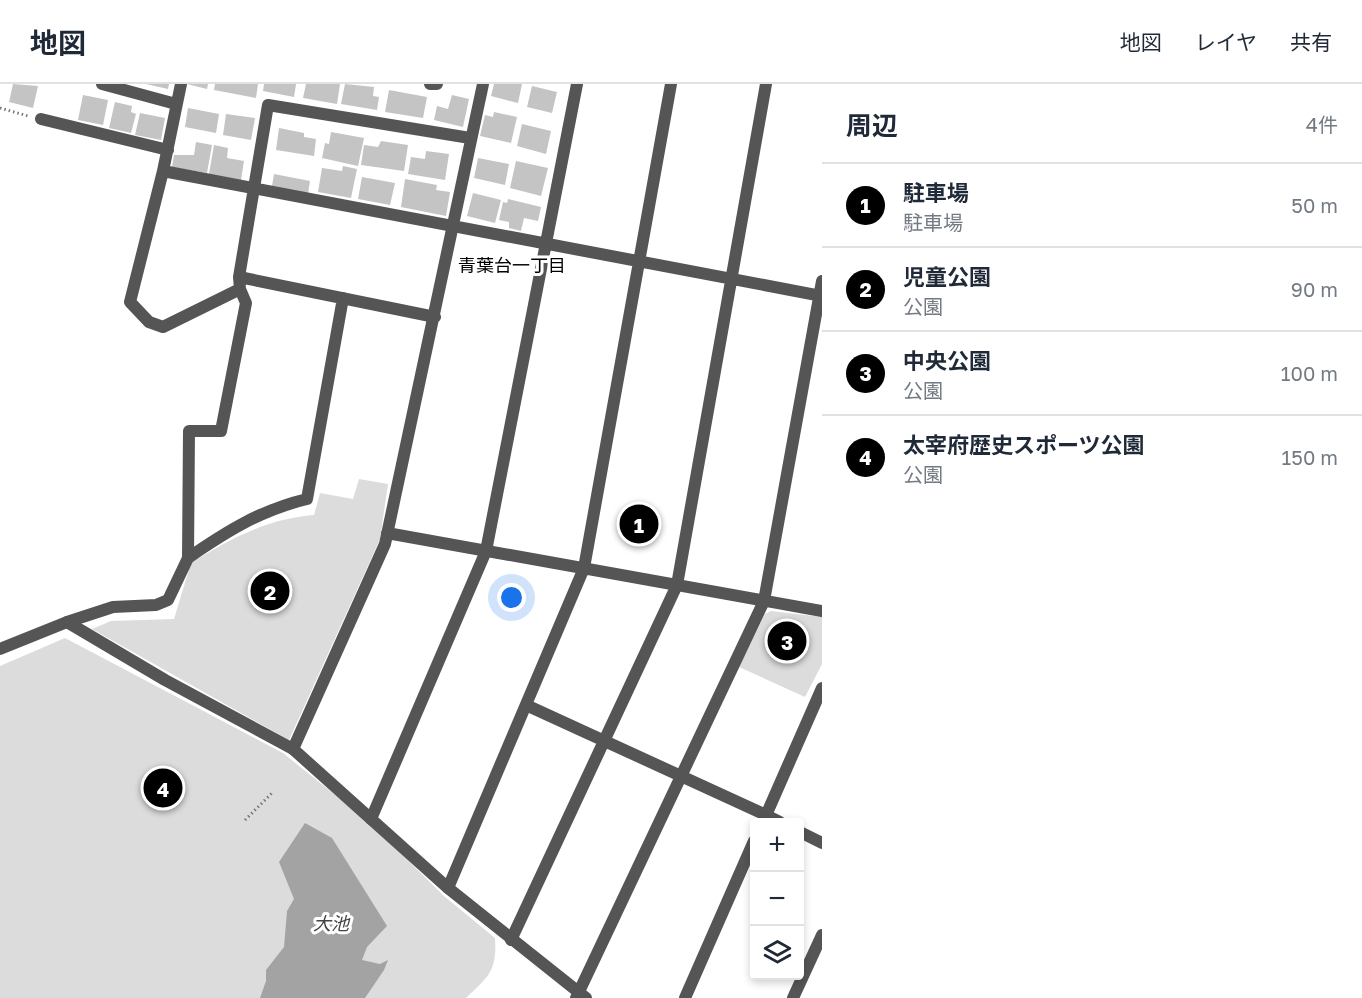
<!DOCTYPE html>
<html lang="ja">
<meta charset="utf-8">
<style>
:root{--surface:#fff;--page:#f2f2f3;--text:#1f2937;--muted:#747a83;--line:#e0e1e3;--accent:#000}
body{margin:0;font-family:"Golos Text","Noto Sans JP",sans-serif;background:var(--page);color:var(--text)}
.controls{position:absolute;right:18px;bottom:18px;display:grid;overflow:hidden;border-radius:6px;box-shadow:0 3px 9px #0003}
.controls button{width:54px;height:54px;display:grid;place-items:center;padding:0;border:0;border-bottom:2px solid var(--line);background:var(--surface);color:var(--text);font:30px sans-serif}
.you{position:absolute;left:512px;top:514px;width:21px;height:21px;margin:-15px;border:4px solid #fff;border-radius:50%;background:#1a73e8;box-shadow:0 0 0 9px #1a73e833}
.badge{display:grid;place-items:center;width:39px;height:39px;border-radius:50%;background:var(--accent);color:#fff;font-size:20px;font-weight:700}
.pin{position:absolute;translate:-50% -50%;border:3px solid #fff;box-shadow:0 2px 6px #0006}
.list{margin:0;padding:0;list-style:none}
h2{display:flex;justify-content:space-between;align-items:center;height:78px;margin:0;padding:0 24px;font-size:26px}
h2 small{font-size:20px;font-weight:400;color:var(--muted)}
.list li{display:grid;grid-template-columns:39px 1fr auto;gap:18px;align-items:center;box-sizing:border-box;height:84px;padding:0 24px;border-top:2px solid var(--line)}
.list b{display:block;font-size:22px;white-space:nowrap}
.list p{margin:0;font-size:20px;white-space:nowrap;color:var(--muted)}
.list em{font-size:20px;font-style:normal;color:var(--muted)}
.icon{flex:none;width:33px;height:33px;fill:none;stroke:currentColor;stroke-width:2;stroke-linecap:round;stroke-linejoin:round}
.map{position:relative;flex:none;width:822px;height:914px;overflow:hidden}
header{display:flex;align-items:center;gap:36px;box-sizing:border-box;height:84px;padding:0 30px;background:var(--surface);border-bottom:2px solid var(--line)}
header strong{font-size:28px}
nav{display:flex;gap:33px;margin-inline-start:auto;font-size:21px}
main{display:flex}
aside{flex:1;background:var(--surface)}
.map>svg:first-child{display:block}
.green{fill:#dcdcdc}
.water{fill:#a3a3a3}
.building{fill:#c4c4c4}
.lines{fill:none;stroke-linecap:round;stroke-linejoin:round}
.path{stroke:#777;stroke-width:3;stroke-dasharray:1.5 3;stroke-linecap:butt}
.minor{stroke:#555;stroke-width:12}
.tertiary{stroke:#555;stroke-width:12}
.labels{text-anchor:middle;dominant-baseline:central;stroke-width:6;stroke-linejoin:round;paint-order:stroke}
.neighbourhood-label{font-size:18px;fill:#000;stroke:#fff}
.water-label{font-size:18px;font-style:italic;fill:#444;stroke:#fff}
</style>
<header>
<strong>地図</strong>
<nav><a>地図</a><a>レイヤ</a><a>共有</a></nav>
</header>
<main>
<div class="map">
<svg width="822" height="914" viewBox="0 0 822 914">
<rect width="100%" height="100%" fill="#fff"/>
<path class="green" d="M359,395L388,400L380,455L289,656L92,545L111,537L174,535L191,479C231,454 267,435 314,431L320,409L353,415Z
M771,527L822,533V580L805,613L739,583L765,530Z
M65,554L283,669L370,739L444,812L495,854C497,887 489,892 466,914H0V582Z"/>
<path class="water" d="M305,739L332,754L387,842L367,863L362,876L380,880L388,876L384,886L365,914H260L266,897V886L284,863L287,827L294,815L279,778Z"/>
<path class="building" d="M13,0L38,2L33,24L9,18Z
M146,0H169L168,5Z
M187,0H208L207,5Z
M215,0H258L256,14L214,6Z
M264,0H296L294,13L263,7Z
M306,0H340L337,20L303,14Z
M345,0L374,3L373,12L379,13L377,26L341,20Z
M494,0H522L518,19L491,12Z
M532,2L557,8L552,29L527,23Z
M389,6L427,13L423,34L385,28Z
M83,11L108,16L103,41L78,36Z
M452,11L469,15L463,43L434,36L437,22L448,25Z
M115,18L132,22L131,28L136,30L131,49L109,44Z
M188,24L219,30L216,49L185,43Z
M494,28L517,33L511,59L480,52L485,31L493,33Z
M140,29L165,34L161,56L135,51Z
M226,30L255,34L251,56L223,51Z
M522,40L551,47L546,70L517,62Z
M279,44L304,49V53L316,55L314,72L276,66Z
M331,48L364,54L358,82L322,74L325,59L329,60Z
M381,57L408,61L404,87L361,81L364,61L378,63Z
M196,58L212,61L207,89L172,83L174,71H194Z
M214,61L228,64L227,74L244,77L241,96L209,90Z
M426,67L449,70L445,96L408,90L411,73L425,75Z
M478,74L509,80L505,101L474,94Z
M516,77L548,84L541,112L510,104Z
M343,82L357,85L351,114L318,108L322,84L342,87Z
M274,90L310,97L308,110L272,102Z
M362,93L395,99L390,121L358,115Z
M405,95L437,101L436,106L450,108L446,132L401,123Z
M473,109L501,116L495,139L467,132Z
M508,115L541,123L538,137L524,134L521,147L509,144V138L499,136L503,118L507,119Z"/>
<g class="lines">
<path class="path" d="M0,24L28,32
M245,736L273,708"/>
<path class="minor" d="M102,0L176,20
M181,0L163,87L130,218L149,238L163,243L240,205
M430,0H437
M41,35L168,66
M163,87L822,212
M239,193L435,233
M387,449L822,527
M188,474C227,447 261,426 307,415L343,214
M0,565L67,538L113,523L156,521L168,516L188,474L189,347H221L246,219L240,205L239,193L268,21L470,54
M526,621L766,731
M293,665L385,460L483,0
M371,735L486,467L577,0
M448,804L584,484L671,0
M511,856L677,501L766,0
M576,914L764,517L822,197
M793,914L822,851"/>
<path class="tertiary" d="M67,538L165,596L293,665L448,804L586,914
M766,731L780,738
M763,738L822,604
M800,748L822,759
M685,914L754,757"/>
</g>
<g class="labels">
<g class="neighbourhood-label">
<text x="512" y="181">青葉台一丁目</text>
</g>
<g class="water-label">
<text x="331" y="839">大池</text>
</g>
</g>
</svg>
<div class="controls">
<button>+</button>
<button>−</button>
<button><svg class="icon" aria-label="layers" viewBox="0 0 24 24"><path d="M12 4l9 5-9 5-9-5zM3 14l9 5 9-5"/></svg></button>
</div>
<div class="you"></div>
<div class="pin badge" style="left:639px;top:440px">1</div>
<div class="pin badge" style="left:270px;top:507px">2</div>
<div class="pin badge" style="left:787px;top:557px">3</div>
<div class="pin badge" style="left:163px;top:704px">4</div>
</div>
<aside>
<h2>周辺<small>4件</small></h2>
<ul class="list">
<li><span class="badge">1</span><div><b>駐車場</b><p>駐車場</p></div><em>50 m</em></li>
<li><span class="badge">2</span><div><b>児童公園</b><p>公園</p></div><em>90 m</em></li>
<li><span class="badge">3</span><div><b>中央公園</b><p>公園</p></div><em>100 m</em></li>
<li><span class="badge">4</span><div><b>太宰府歴史スポーツ公園</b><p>公園</p></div><em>150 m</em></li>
</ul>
</aside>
</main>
